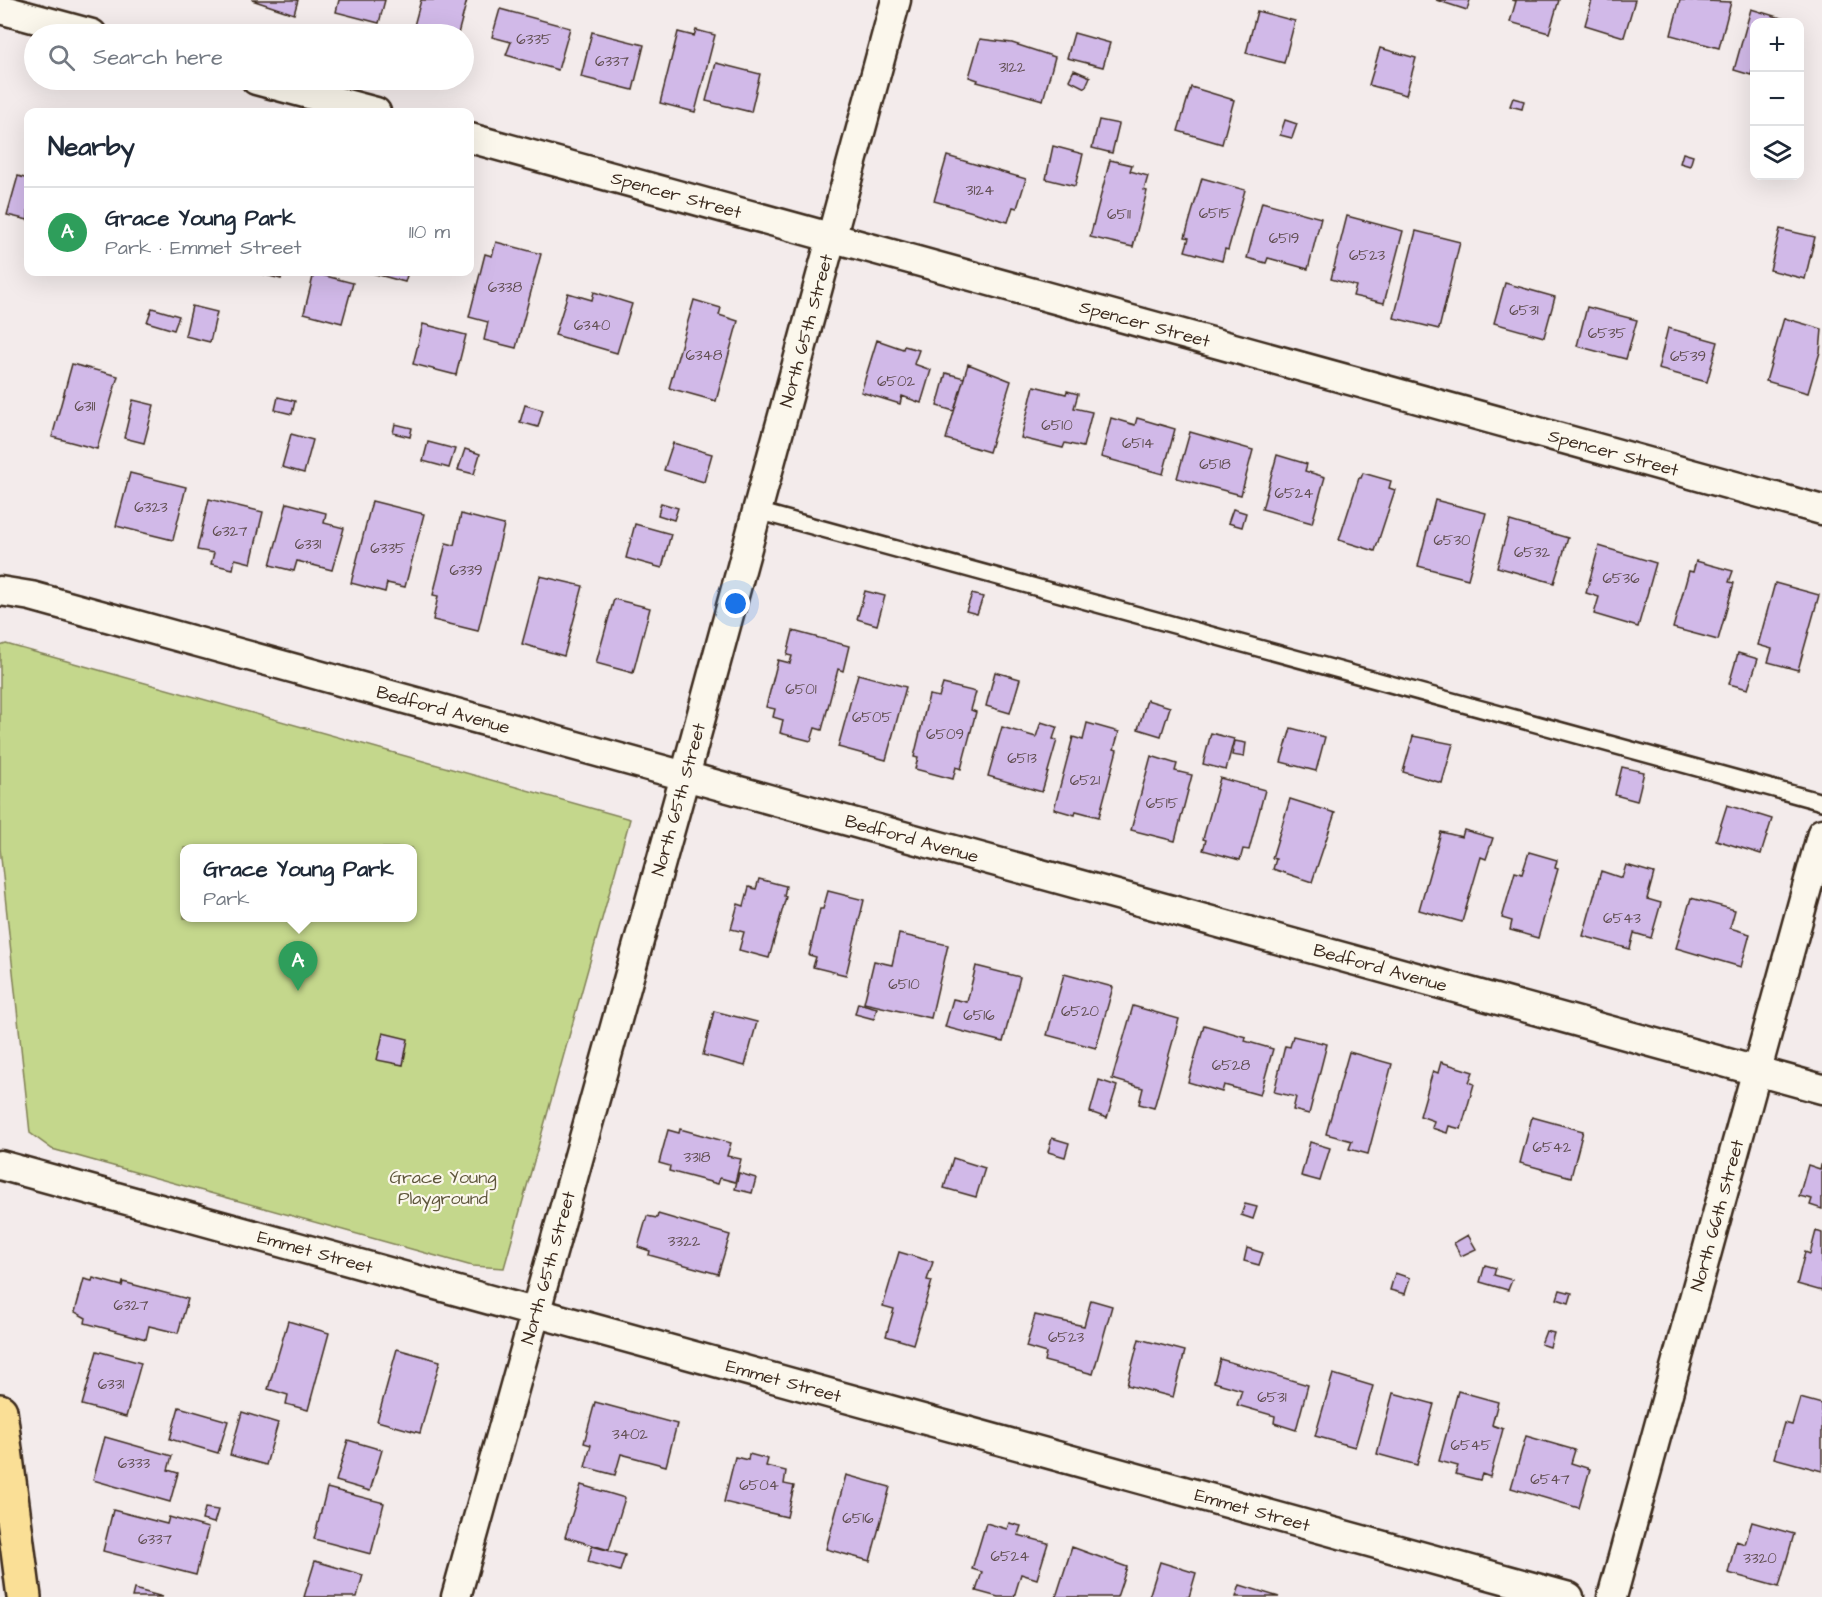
<!DOCTYPE html>
<meta charset="utf-8">
<style>
:root{--surface:#fff;--page:#f2f2f3;--text:#1f2937;--muted:#747a83;--line:#e0e1e3;--accent:#0b8043}
body{margin:0;font-family:"Architects Daughter",sans-serif;background:var(--page);color:var(--text)}
.controls{position:absolute;right:18px;top:18px;display:grid;overflow:hidden;border-radius:12px;box-shadow:0 6px 24px #0002}
.controls button{width:54px;height:54px;display:grid;place-items:center;padding:0;border:0;border-bottom:2px solid var(--line);background:var(--surface);color:var(--text);font:30px sans-serif}
.you{position:absolute;left:736px;top:604px;width:21px;height:21px;margin:-15px;border:4px solid #fff;border-radius:50%;background:#1a73e8;box-shadow:0 0 0 9px #1a73e833}
.badge{display:grid;place-items:center;width:39px;height:39px;border-radius:50%;background:var(--accent);color:#fff;font-size:20px;font-weight:700}
.pin{position:absolute;translate:-50% -50px;filter:drop-shadow(0 2px 3px #0008)}
.pin::after{content:'';position:absolute;top:32px;width:21px;height:18px;background:inherit;clip-path:polygon(0 0,100% 0,50% 100%)}
.popup{position:absolute;left:180px;top:844px;width:237px;height:78px;box-sizing:border-box;display:grid;place-content:center;border-radius:12px;background:var(--surface);filter:drop-shadow(0 2px 4px #0005);font-size:20px;white-space:nowrap;color:var(--muted)}
.popup b{font-size:22px;color:var(--text)}
.popup::after{content:'';position:absolute;left:50%;top:100%;margin-left:-12px;border:12px solid transparent;border-top-color:var(--surface)}
.list{margin:0;padding:0;list-style:none}
h2{display:flex;justify-content:space-between;align-items:center;height:78px;margin:0;padding:0 24px;font-size:26px}
h2 small{font-size:20px;font-weight:400;color:var(--muted)}
.list li{display:grid;grid-template-columns:39px 1fr auto;gap:18px;align-items:center;box-sizing:border-box;height:90px;padding:0 24px;border-top:2px solid var(--line)}
.list b{display:block;font-size:22px;white-space:nowrap}
.list p{margin:0;font-size:20px;white-space:nowrap;color:var(--muted)}
.list em{font-size:20px;font-style:normal;color:var(--muted)}
.icon{flex:none;width:33px;height:33px;fill:none;stroke:currentColor;stroke-width:2;stroke-linecap:round;stroke-linejoin:round}
.map{position:relative;flex:none;width:1822px;height:1597px;overflow:hidden}
.search{position:absolute;background:var(--surface);box-shadow:0 6px 24px #0002;left:24px;top:24px;width:450px;height:66px;display:flex;align-items:center;gap:15px;box-sizing:border-box;padding:0 21px;border-radius:33px;color:var(--muted);font-size:22px}
.panel{position:absolute;background:var(--surface);box-shadow:0 6px 24px #0002;left:24px;top:108px;width:450px;height:168px;border-radius:12px}
.map>svg:first-child{display:block}
.green{fill:#c4d78c;stroke:#808055;stroke-width:1.5;fill-rule:evenodd}
.building{fill:#d1b9e8;stroke:#3b2a1e;stroke-width:1.5}
.lines{fill:none;stroke-linecap:round;stroke-linejoin:round}
.service-casing{stroke:#3b2a1e;stroke-width:20}
.minor-casing{stroke:#3b2a1e;stroke-width:33}
.primary-casing{stroke:#3b2a1e;stroke-width:38}
.service{stroke:#fbf7ec;stroke-width:15}
.minor{stroke:#fbf7ec;stroke-width:28}
.primary{stroke:#fadf96;stroke-width:33}
.labels{text-anchor:middle;dominant-baseline:central;stroke-width:4.5;stroke-linejoin:round;paint-order:stroke}
.number-label{font-size:15px;fill:#604e50}
.street-label{font-size:18px;fill:#3b2a1e;stroke:#fbf7ec}
.park-label{font-size:18px;fill:#5d553a;stroke:#fbf7ec}
</style>
<div class="map">
<svg width="1822" height="1597" viewBox="0 0 1822 1597">
<rect width="100%" height="100%" fill="#f3ebeb"/>
<filter id="ink" filterUnits="userSpaceOnUse"><feTurbulence type="fractalNoise" baseFrequency=".0167" numOctaves="2"/><feDisplacementMap in="SourceGraphic" scale="12" xChannelSelector="R" yChannelSelector="G"/><feConvolveMatrix kernelMatrix="1 2 1 2 8 2 1 2 1" color-interpolation-filters="sRGB"/></filter>
<g filter="url(#ink)">
<path class="green" d="M6,644L630,819L504,1268L472,1266L52,1149L30,1133L0,848V646ZM184,848H412V918H184Z"/>
<path class="building" d="M252,0H298L294,14Z
M339,0H385L379,23L336,12Z
M421,0H467L458,34L412,33Z
M1436,0H1470L1467,10Z
M1512,0H1559L1549,33L1510,22L1516,1Z
M1592,0H1635L1624,37L1585,25Z
M1680,0L1731,2L1719,48L1671,35Z
M500,9L570,28L558,70L506,55L511,42L492,37Z
M1751,9L1791,21L1754,22V65L1751,75L1734,70Z
M1257,11L1295,21L1284,63L1246,53Z
M696,30L715,35L695,112L660,103L678,32L694,36Z
M592,32L644,45L633,90L581,77Z
M1074,33L1110,43L1103,67L1067,58Z
M980,39L1012,43L1055,57L1043,100L977,82L978,80L969,77Z
M1380,48L1416,58L1406,95L1369,85Z
M716,63L760,74L751,112L706,101Z
M1074,70L1090,77L1085,88L1069,80Z
M1191,87L1234,100L1222,144L1178,131Z
M1513,98L1524,101L1522,109L1510,106Z
M1099,120L1119,124L1112,153L1092,148Z
M1285,120L1297,124L1292,138L1280,135Z
M1053,146L1083,154L1075,186L1046,179Z
M1683,153L1693,156L1690,166L1680,163Z
M947,156L1026,179L1017,208L1013,207L1008,222L934,201Z
M1110,160L1132,165L1130,171L1148,176L1144,190L1147,191L1133,247L1090,237Z
M18,176L28,179V220L7,215Z
M1202,178L1245,190L1228,250L1225,249L1222,261L1185,251L1189,238L1185,237Z
M1262,202L1321,218L1308,269L1268,258L1266,263L1247,258Z
M1347,216L1403,231L1384,303L1353,296L1356,286L1331,279Z
M1780,229L1815,237L1805,279L1770,270Z
M1416,231L1460,242L1439,329L1394,318Z
M496,242L541,254L516,348L484,340L488,322L469,317L485,254L492,256Z
M255,272H283L281,279Z
M368,272H408L405,282Z
M314,273L353,283L342,323L304,313Z
M1505,283L1555,297L1544,337L1494,323Z
M594,292L632,304L617,353L555,335L568,293L592,300Z
M694,300L721,308L719,315L738,321L716,401L669,388Z
M192,306L217,312L210,342L185,336Z
M1587,307L1637,320L1626,359L1577,346Z
M152,308L179,316L174,330L147,322Z
M1784,318L1822,329L1820,352L1808,393L1766,381Z
M423,324L466,335L456,375L413,364Z
M1668,328L1718,342L1707,382L1658,369Z
M877,340L903,349L904,346L919,350L914,364L931,370L921,403L902,396L900,404L861,392Z
M72,364L118,376L97,449L52,437Z
M968,364L1011,381L989,452L946,439Z
M946,373L964,378L954,411L937,406Z
M1034,386L1066,394L1067,391L1078,394L1074,408L1092,412L1083,447L1065,443L1063,448L1021,438Z
M278,397L295,401L292,414L275,410Z
M133,400L154,405L144,443L124,438Z
M525,405L543,410L538,427L520,422Z
M1111,418L1135,425L1137,418L1175,429L1163,474L1101,457Z
M395,424L412,428L410,437L393,433Z
M1190,432L1253,450L1241,495L1177,478Z
M291,434L313,440L304,473L282,467Z
M428,442L455,449L449,468L423,461Z
M673,443L712,454L704,482L664,470Z
M465,449L480,454L474,474L458,470Z
M1277,455L1307,464L1305,471L1325,477L1312,523L1262,509Z
M130,473L186,487L173,540L116,526Z
M1363,473L1391,481L1389,488L1395,490L1375,551L1339,540L1359,478H1361Z
M209,499L263,512L251,563L235,559L233,569L211,564L214,553L197,550Z
M1435,500L1486,513L1468,579L1418,566Z
M372,501L424,514L405,587L387,583L385,592L351,583Z
M287,503L326,513L324,523L344,528L332,570L297,561L294,571L270,565Z
M661,503L678,508L674,520L658,515Z
M1233,509L1246,513L1242,527L1228,523Z
M461,514L504,525L478,631L433,620L438,596L433,595L446,543L454,545Z
M1510,521L1568,538L1554,583L1497,567Z
M635,524L671,534L662,568L626,558Z
M1599,546L1656,563L1638,627L1594,614L1599,597L1586,593Z
M1696,561L1733,571L1729,582L1734,583L1718,640L1673,628L1689,571L1693,572Z
M540,576L583,586L564,656L522,644Z
M1775,583L1819,595L1798,670L1768,662L1772,649L1758,645Z
M865,591L885,596L877,625L857,619Z
M972,594L983,597L977,614L966,611Z
M614,599L650,608L633,673L596,663Z
M793,631L849,646L843,671L838,669L822,730L815,728L811,741L780,733L783,720L773,717L775,709L766,707L778,660L790,663L792,656L787,655Z
M1738,653L1758,659L1748,689L1729,684Z
M995,672L1020,679L1010,713L986,706Z
M858,674L906,687L886,760L838,747Z
M943,684L976,692L971,710L976,712L961,769L956,767L953,779L915,769L918,758L914,757L929,695L939,697Z
M1147,700L1170,707L1161,736L1138,729Z
M1041,722L1057,727L1053,739L1057,740L1042,792L988,776L1002,727L1036,737Z
M1087,723L1119,732L1114,749L1117,750L1099,817L1076,811L1075,815L1054,809L1073,737L1083,740Z
M1291,728L1325,737L1316,771L1281,762Z
M1211,733L1234,739L1226,770L1203,764Z
M1413,736L1453,744L1442,783L1403,772Z
M1235,741L1246,743L1244,757L1232,755Z
M1151,756L1177,764L1175,771L1192,775L1175,841L1131,830Z
M1622,767L1644,772L1637,801L1615,795Z
M1220,778L1265,790L1249,850L1243,849L1240,860L1203,850L1206,840L1203,839Z
M1290,799L1335,813L1312,882L1273,869L1276,859L1272,858Z
M1727,805L1772,819L1761,854L1716,840Z
M1464,830L1493,838L1486,859L1481,857L1462,922L1419,910L1441,832L1462,837Z
M1529,852L1557,860L1555,868L1558,869L1538,938L1510,930L1512,921L1502,918L1515,872L1522,874Z
M1626,865L1654,873L1647,899L1661,903L1651,938L1634,933L1630,949L1583,936L1601,871L1622,878Z
M759,879L786,886L784,896L786,897L769,958L739,950L744,932L731,929L738,904L744,906L749,887L756,889Z
M828,891L864,900L846,975L813,967L816,957L809,955L820,909H823Z
M1691,898L1735,910L1730,928L1750,934L1741,967L1676,948Z
M899,934L948,945L931,1018L864,1003L874,961L892,965Z
M976,966L1020,977L1003,1042L945,1027L953,999L967,1002Z
M1064,974L1113,987L1096,1048L1047,1035Z
M858,1003L877,1008L874,1019L855,1014Z
M1133,1006L1179,1019L1154,1108L1139,1104L1143,1088L1112,1079Z
M714,1011L757,1022L745,1066L703,1055Z
M1204,1025L1246,1037L1245,1041L1273,1049L1260,1095L1224,1085L1222,1092L1188,1082Z
M383,1033L408,1039L403,1065L377,1060Z
M1293,1036L1327,1044L1309,1114L1293,1110L1296,1097L1274,1092L1285,1046L1290,1047Z
M1349,1052L1392,1064L1368,1154L1349,1149L1352,1141L1326,1134Z
M1441,1062L1473,1072L1469,1082L1474,1084L1461,1129L1449,1126L1447,1133L1432,1128L1434,1121L1420,1116L1433,1071L1438,1073Z
M1099,1080L1117,1086L1107,1118L1090,1112Z
M1532,1117L1583,1131L1571,1177L1520,1163Z
M680,1129L731,1143L727,1156L741,1159L735,1182L720,1178L718,1184L669,1171L670,1166L659,1163L668,1130L679,1133Z
M1052,1138L1069,1143L1065,1157L1048,1152Z
M1310,1142L1330,1148L1320,1181L1301,1176Z
M953,1158L985,1168L976,1197L944,1188Z
M1822,1162V1209L1810,1205L1812,1199L1799,1196L1808,1165L1820,1169Z
M739,1173L756,1178L752,1193L735,1189Z
M1245,1204L1257,1207L1253,1219L1241,1215Z
M658,1214L730,1235L718,1274L649,1255L650,1251L638,1247L647,1216L657,1218Z
M1816,1231L1822,1233V1291L1797,1284L1805,1252L1810,1254Z
M1468,1235L1476,1249L1461,1256L1454,1243Z
M1247,1248L1263,1253L1259,1265L1244,1261Z
M899,1252L933,1262L927,1280L932,1281L913,1344L886,1336L894,1309L883,1306Z
M1485,1265L1496,1268L1494,1275L1512,1280L1508,1290L1480,1282Z
M1395,1273L1410,1278L1405,1294L1390,1290Z
M93,1278L122,1286L123,1282L188,1299L178,1333L149,1326L146,1339L85,1323L86,1318L75,1312L84,1279L92,1281Z
M1560,1290L1572,1293L1569,1303L1557,1299Z
M1091,1300L1112,1306L1093,1374L1044,1361L1046,1353L1026,1347L1035,1315L1084,1326Z
M288,1321L329,1333L308,1410L286,1404L288,1395L268,1389Z
M1546,1331L1554,1333L1550,1347L1541,1344Z
M1139,1339L1185,1351L1173,1397L1127,1385Z
M397,1349L440,1361L420,1433L377,1421Z
M97,1351L141,1363L126,1417L82,1405Z
M1220,1359L1308,1385L1296,1430L1274,1423L1275,1416L1237,1405L1242,1390L1214,1382Z
M1333,1374L1373,1386L1355,1447L1315,1436Z
M1458,1391L1498,1402L1492,1425L1503,1429L1490,1477L1482,1474L1480,1480L1455,1474L1458,1466L1439,1461Z
M1393,1393L1434,1404L1417,1465L1377,1454Z
M1800,1398L1822,1404V1471L1774,1458L1784,1423L1792,1425Z
M595,1402L677,1424L666,1466L621,1454L615,1475L585,1467L591,1445L584,1443Z
M179,1407L228,1421L218,1453L170,1439Z
M242,1412L278,1423L266,1465L230,1455Z
M1526,1436L1575,1450L1571,1463L1590,1469L1579,1508L1511,1488Z
M105,1437L172,1456L168,1470L178,1473L170,1502L93,1480Z
M348,1440L382,1450L370,1491L336,1481Z
M749,1454L768,1459L766,1466L786,1471L784,1484L794,1486L787,1517L724,1502L735,1457L748,1460Z
M846,1475L890,1487L870,1561L826,1549Z
M581,1485L625,1498L609,1550L565,1537Z
M327,1488L384,1503L371,1554L314,1539Z
M205,1508L218,1510L214,1523L202,1520Z
M113,1510L167,1524L169,1517L208,1528L196,1575L103,1551Z
M1752,1522L1794,1534L1779,1587L1728,1573L1736,1541L1745,1544Z
M986,1523L1007,1529L1009,1523L1021,1526L1018,1535L1048,1543L1037,1579L1021,1574L1014,1597H998L976,1591L982,1572L972,1569Z
M592,1546L625,1555L620,1571L588,1562Z
M1072,1547L1127,1567L1117,1597H1056Z
M315,1561L363,1575L357,1597H304Z
M1160,1562L1196,1573L1189,1597H1149Z
M1240,1585L1279,1597H1236Z
M134,1589L163,1597H132Z"/>
<g class="lines">
<g class="service-casing">
<path id="service" d="M757,511L1822,802"/>
</g>
<g class="minor-casing">
<g id="minor">
<path d="M0,9L92,34"/>
<path d="M256,80L376,112"/>
<path id="s1" d="M470,138L1822,510"/>
<path id="s2" d="M0,591L31,596L1822,1089"/>
<path id="s3" d="M0,1165L1569,1597"/>
<path id="s4" d="M456,1597L685,776L896,0"/>
<path id="s5" d="M1612,1597L1822,833"/>
</g>
</g>
<g class="primary-casing">
<path id="primary" d="M0,1411L24,1597"/>
</g>
<use href="#service" class="service"/>
<use href="#minor" class="minor"/>
<use href="#primary" class="primary"/>
</g>
</g>
<g class="labels">
<g class="number-label">
<text x="534" y="39">6335</text>
<text x="612" y="61">6337</text>
<text x="1012" y="67">3122</text>
<text x="980" y="190">3124</text>
<text x="1215" y="213">6515</text>
<text x="1119" y="214">6511</text>
<text x="1284" y="238">6519</text>
<text x="1367" y="255">6523</text>
<text x="505" y="287">6338</text>
<text x="1524" y="310">6531</text>
<text x="592" y="325">6340</text>
<text x="1607" y="333">6535</text>
<text x="704" y="355">6348</text>
<text x="1688" y="356">6539</text>
<text x="896" y="381">6502</text>
<text x="85" y="406">6311</text>
<text x="1057" y="425">6510</text>
<text x="1138" y="443">6514</text>
<text x="1215" y="464">6518</text>
<text x="1294" y="493">6524</text>
<text x="151" y="507">6323</text>
<text x="230" y="531">6327</text>
<text x="1452" y="540">6530</text>
<text x="308" y="544">6331</text>
<text x="388" y="548">6335</text>
<text x="1532" y="552">6532</text>
<text x="466" y="570">6339</text>
<text x="1621" y="578">6536</text>
<text x="801" y="689">6501</text>
<text x="872" y="717">6505</text>
<text x="945" y="734">6509</text>
<text x="1022" y="758">6513</text>
<text x="1085" y="780">6521</text>
<text x="1162" y="803">6515</text>
<text x="1622" y="918">6543</text>
<text x="904" y="984">6510</text>
<text x="1080" y="1011">6520</text>
<text x="979" y="1015">6516</text>
<text x="1231" y="1065">6528</text>
<text x="1552" y="1147">6542</text>
<text x="697" y="1157">3318</text>
<text x="684" y="1241">3322</text>
<text x="131" y="1305">6327</text>
<text x="1066" y="1337">6523</text>
<text x="111" y="1384">6331</text>
<text x="1272" y="1397">6531</text>
<text x="630" y="1434">3402</text>
<text x="1471" y="1445">6545</text>
<text x="134" y="1463">6333</text>
<text x="1550" y="1479">6547</text>
<text x="759" y="1485">6504</text>
<text x="858" y="1518">6516</text>
<text x="155" y="1539">6337</text>
<text x="1010" y="1556">6524</text>
<text x="1760" y="1558">3320</text>
</g>
<g class="street-label">
<text stroke="none"><textPath href="#s1" startOffset="214">Spencer Street</textPath></text>
<text stroke="none"><textPath href="#s1" startOffset="700">Spencer Street</textPath></text>
<text stroke="none"><textPath href="#s4" startOffset="1314">North 65th Street</textPath></text>
<text stroke="none"><textPath href="#s1" startOffset="1186">Spencer Street</textPath></text>
<text stroke="none"><textPath href="#s2" startOffset="459">Bedford Avenue</textPath></text>
<text stroke="none"><textPath href="#s4" startOffset="828">North 65th Street</textPath></text>
<text stroke="none"><textPath href="#s2" startOffset="945">Bedford Avenue</textPath></text>
<text stroke="none"><textPath href="#s2" startOffset="1431">Bedford Avenue</textPath></text>
<text stroke="none"><textPath href="#s5" startOffset="396">North 66th Street</textPath></text>
<text stroke="none"><textPath href="#s3" startOffset="327">Emmet Street</textPath></text>
<text stroke="none"><textPath href="#s4" startOffset="342">North 65th Street</textPath></text>
<text stroke="none"><textPath href="#s3" startOffset="813">Emmet Street</textPath></text>
<text stroke="none"><textPath href="#s3" startOffset="1299">Emmet Street</textPath></text>
</g>
<g class="park-label">
<text x="443" y="1177">Grace Young<tspan x="443" dy="21">Playground</tspan></text>
</g>
</g>
</svg>
<div class="controls">
<button>+</button>
<button>−</button>
<button><svg class="icon" aria-label="layers" viewBox="0 0 24 24"><path d="M12 4l9 5-9 5-9-5zM3 14l9 5 9-5"/></svg></button>
</div>
<div class="you"></div>
<div class="pin badge" style="left:298px;top:991px;background:#2e9e5b">A</div>
<div class="popup"><b>Grace Young Park</b>Park</div>
<div class="search"><svg class="icon" aria-label="search" viewBox="0 0 24 24"><circle cx="10" cy="10" r="6"/><path d="M15 15l6 6"/></svg>Search here</div>
<section class="panel">
<h2>Nearby<small></small></h2>
<ul class="list">
<li><span class="badge" style="background:#2e9e5b">A</span><div><b>Grace Young Park</b><p>Park · Emmet Street</p></div><em>110 m</em></li>
</ul>
</section>
</div>
